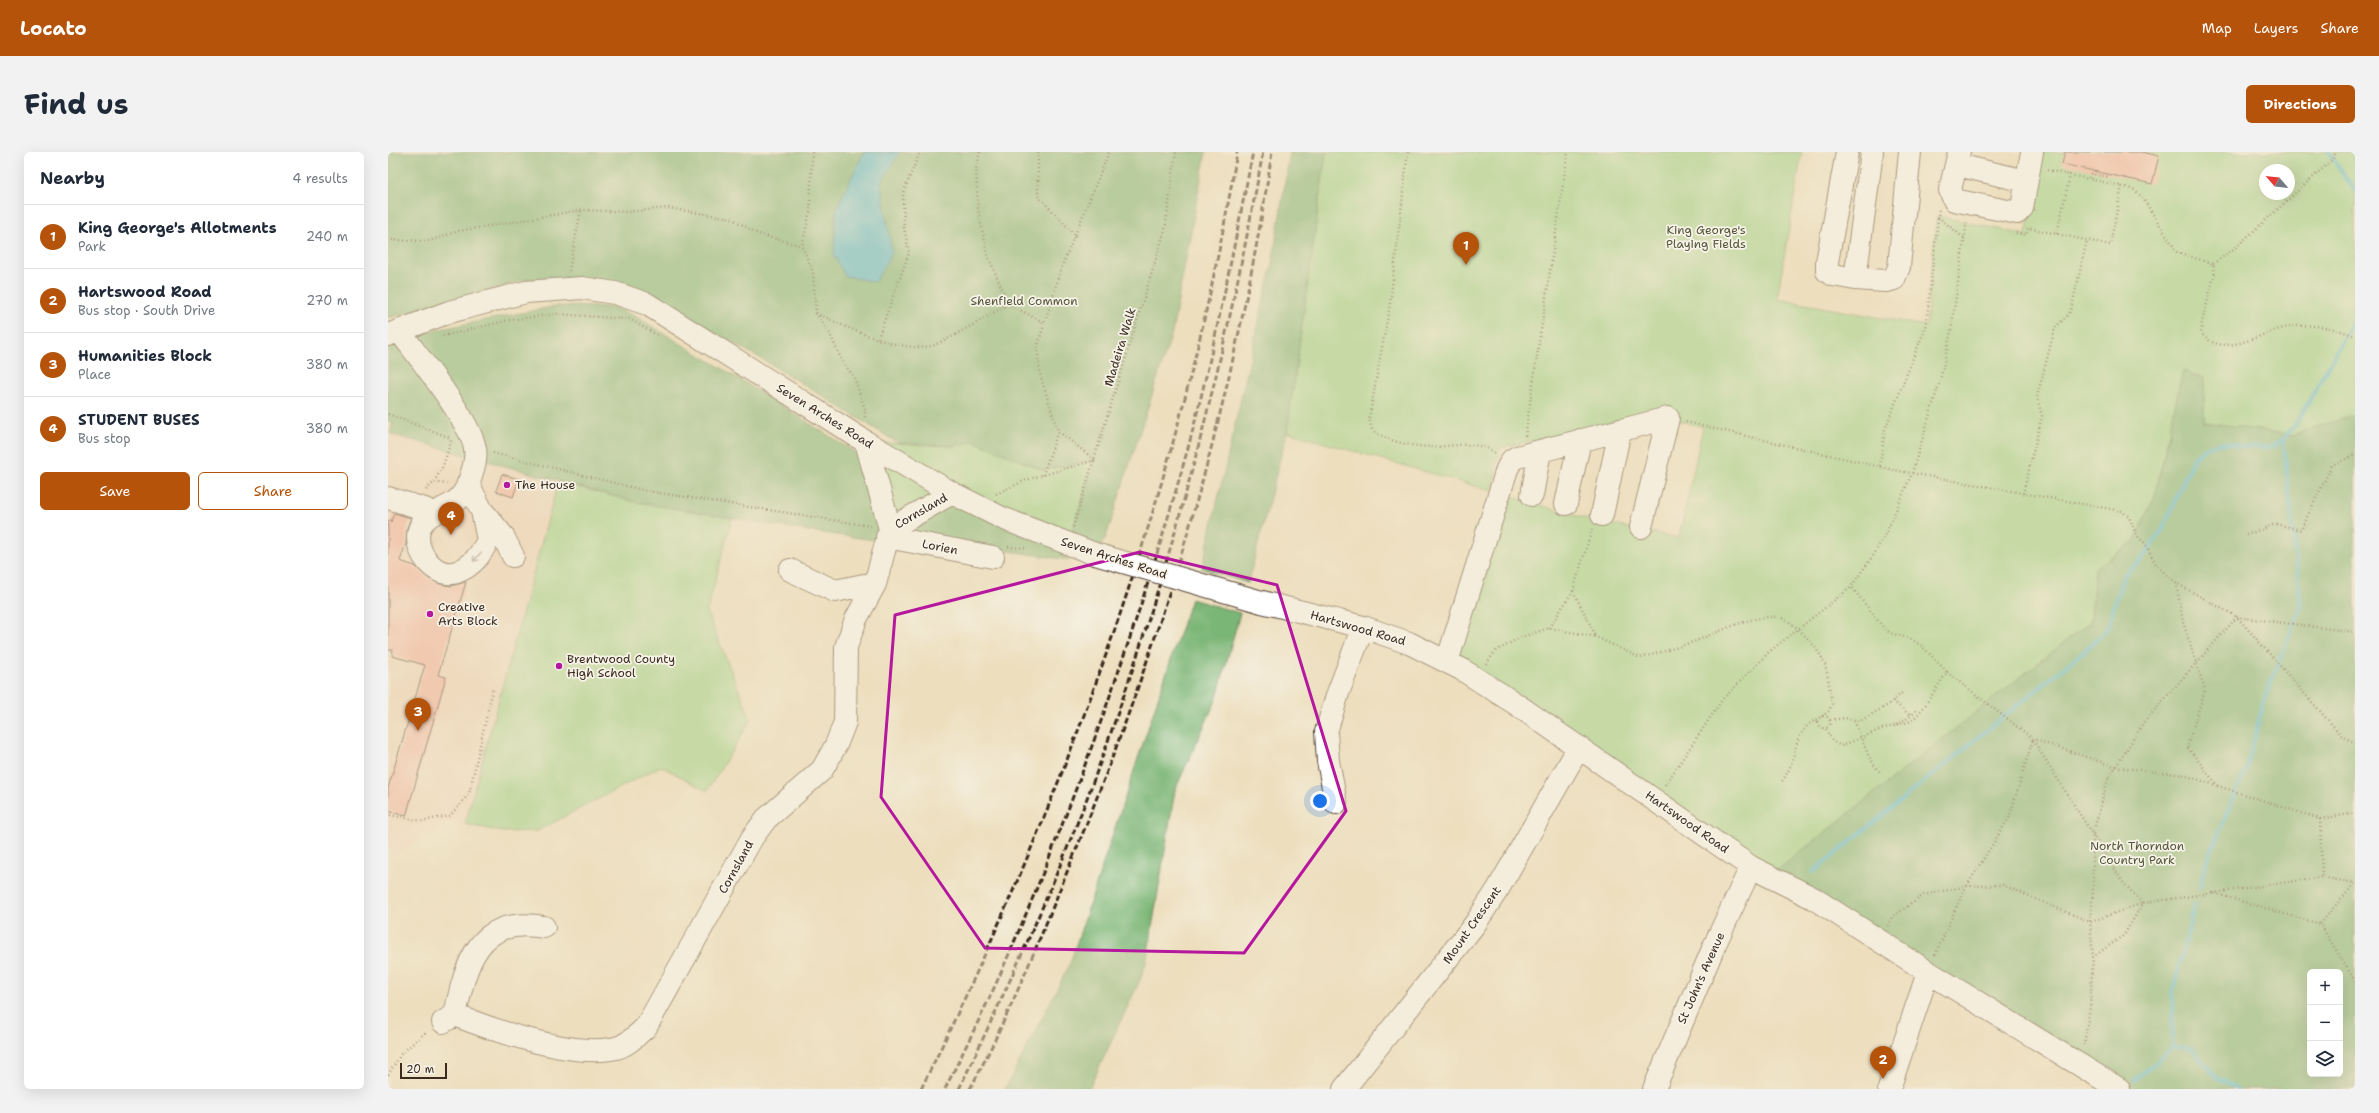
<!DOCTYPE html>
<meta charset="utf-8">
<style>
:root{--surface:#fff;--page:#f2f2f3;--text:#1f2937;--muted:#747a83;--line:#e0e1e3;--accent:#b45309}
body{margin:0;font-family:"Shantell Sans",sans-serif;background:var(--page);color:var(--text)}
.controls{position:absolute;right:12px;bottom:12px;display:grid;overflow:hidden;border-radius:6px;box-shadow:0 4px 16px #0002}
.controls button{width:36px;height:36px;display:grid;place-items:center;padding:0;border:0;border-bottom:1px solid var(--line);background:var(--surface);color:var(--text);font:20px sans-serif}
.compass{position:absolute;left:1871px;top:12px;width:36px;height:36px;border-radius:50%;background:var(--surface);box-shadow:0 4px 16px #0002;rotate:298deg}
.scale{position:absolute;left:12px;bottom:10px;width:47px;box-sizing:border-box;padding-left:4px;border:2px solid #3b2a1e;border-top:0;font-size:11px;line-height:14px;white-space:nowrap;color:#3b2a1e;-webkit-text-stroke:3px #f7f3e8;paint-order:stroke}
.you{position:absolute;left:932px;top:649px;width:14px;height:14px;margin:-10px;border:3px solid #fff;border-radius:50%;background:#1a73e8;box-shadow:0 0 0 6px #1a73e833}
.badge{display:grid;place-items:center;width:26px;height:26px;border-radius:50%;background:var(--accent);color:#fff;font-size:13px;font-weight:700}
.pin{position:absolute;translate:-50% -33px;filter:drop-shadow(0 1px 2px #0008)}
.pin::after{content:'';position:absolute;top:21px;width:14px;height:12px;background:inherit;clip-path:polygon(0 0,100% 0,50% 100%)}
.list{margin:0;padding:0;list-style:none}
h2{display:flex;justify-content:space-between;align-items:center;height:52px;margin:0;padding:0 16px;font-size:17px}
h2 small{font-size:13px;font-weight:400;color:var(--muted)}
.list li{display:grid;grid-template-columns:26px 1fr auto;gap:12px;align-items:center;box-sizing:border-box;height:64px;padding:0 16px;border-top:1px solid var(--line)}
.list b{display:block;font-size:15px;white-space:nowrap}
.list p{margin:0;font-size:13px;white-space:nowrap;color:var(--muted)}
.list em{font-size:13px;font-style:normal;color:var(--muted)}
.actions{display:flex;gap:8px;padding:12px 16px}
.actions a{flex:1;padding:9px 0;border:1px solid var(--accent);border-radius:6px;text-align:center;font-size:14px;color:var(--accent)}
.actions .main{background:var(--accent);color:#fff}
.icon{flex:none;width:22px;height:22px;fill:none;stroke:currentColor;stroke-width:2;stroke-linecap:round;stroke-linejoin:round}
.map{position:relative;flex:none;width:1967px;height:937px;overflow:hidden;border-radius:6px}
header{display:flex;align-items:center;gap:24px;box-sizing:border-box;height:56px;padding:0 20px;background:var(--accent);color:#fff}
header strong{font-size:19px}
nav{display:flex;gap:22px;margin-inline-start:auto;font-size:14px}
.intro{display:flex;align-items:center;justify-content:space-between;box-sizing:border-box;height:96px;padding:0 24px}
h1{margin:0;font-size:28px}
.button{padding:10px 18px;border-radius:6px;background:var(--accent);color:#fff;font-size:14px;font-weight:700}
main{display:flex;gap:24px;padding:0 24px}
aside{flex:1;background:var(--surface);border-radius:6px;box-shadow:0 4px 16px #0002}
.map>svg:first-child{display:block}
.built{fill:#f1d5bd}
.green{fill:#99d58a;stroke:#6a8054;fill-rule:evenodd}
.forest{fill:#7ab676;stroke:#5a704a;fill-rule:evenodd}
.water{fill:#52bacf;stroke:#467276}
.lines{fill:none;stroke-linecap:round;stroke-linejoin:round}
.stream{stroke:#52bacf;stroke-width:4.5}
.building{fill:#f5af9e}
.minor-casing{stroke:#564536;stroke-width:24}
.path{stroke:#564536;stroke-width:2.5;stroke-dasharray:1 3;stroke-linecap:butt}
.minor{stroke:#fff;stroke-width:22}
.rail{stroke:#3b2a1e;stroke-width:3;stroke-dasharray:6 3;stroke-linecap:butt}
.minor-bridge-casing{stroke:#564536;stroke-width:24;stroke-linecap:butt}
.minor-bridge{stroke:#fff;stroke-width:22}
.oneway{stroke:#a79f9a}
.marked{fill:none;stroke:#b5179e;stroke-width:3;stroke-linejoin:round}
.poi-dot{fill:#b5179e;stroke:#f7f3e8;stroke-width:1.5}
.labels{text-anchor:middle;dominant-baseline:central;stroke-width:3.5;stroke-linejoin:round;paint-order:stroke}
.park-label{font-size:12px;fill:#525539;stroke:#f7f3e8}
.street-label{font-size:12px;fill:#3b2a1e;stroke:#f7f3e8}
.poi-label{font-size:12px;fill:#3b2a1e;stroke:#f7f3e8;text-anchor:start}
</style>
<header>
<strong>Locato</strong>
<nav><a>Map</a><a>Layers</a><a>Share</a></nav>
</header>
<div class="intro"><h1>Find us</h1><a class="button">Directions</a></div>
<main>
<aside>
<h2>Nearby<small>4 results</small></h2>
<ul class="list">
<li><span class="badge">1</span><div><b>King George's Allotments</b><p>Park</p></div><em>240 m</em></li>
<li><span class="badge">2</span><div><b>Hartswood Road</b><p>Bus stop · South Drive</p></div><em>270 m</em></li>
<li><span class="badge">3</span><div><b>Humanities Block</b><p>Place</p></div><em>380 m</em></li>
<li><span class="badge">4</span><div><b>STUDENT BUSES</b><p>Bus stop</p></div><em>380 m</em></li>
</ul>
<div class="actions"><a class="main">Save</a><a>Share</a></div>
</aside>
<div class="map">
<svg width="1967" height="937" viewBox="0 0 1967 937">
<rect width="100%" height="100%" fill="#f7f3e8"/>
<filter id="ink" filterUnits="userSpaceOnUse"><feTurbulence type="fractalNoise" baseFrequency=".025" numOctaves="2"/><feDisplacementMap in="SourceGraphic" scale="8" xChannelSelector="R" yChannelSelector="G"/><feConvolveMatrix kernelMatrix="1 2 1 2 8 2 1 2 1" color-interpolation-filters="sRGB"/></filter>
<filter id="wash" filterUnits="userSpaceOnUse"><feTurbulence type="fractalNoise" baseFrequency=".012" numOctaves="4" result="noise"/><feDisplacementMap in="SourceGraphic" scale="16" xChannelSelector="R" yChannelSelector="G"/><feGaussianBlur stdDeviation="0.9" result="paint"/><feColorMatrix in="noise" values="0 0 0 0 0 0 0 0 0 0 0 0 0 0 0 0 0 1.4 0 .05"/><feComposite in="paint" operator="in"/></filter>
<g filter="url(#wash)">
<rect width="100%" height="100%" fill="#eddfbe"/>
<path class="built" d="M2,282L227,346L344,366L319,460L363,568L319,639L273,614L149,679L115,680L77,672H59L0,707Z"/>
<path class="green" d="M938,0H1414L1389,147L1538,174L1549,64L1638,83L1654,0H1967V263L1905,283L1816,270V226L1795,219L1767,343L1747,389L1707,416L1703,469L1387,720L1059,510L1111,341L1206,369L1291,386L1315,275L1259,260L1206,275L1112,296L1104,339L899,280ZM1877,18H1901V42H1877Z
M586,289L655,318L707,308L680,392L502,377L478,290L565,294Z
M170,330L243,349L344,366L319,460L363,568L319,639L273,614L149,679L115,680L77,672Z"/>
<path class="forest" d="M0,0H818L784,181L718,385L707,402L680,392L681,408L621,399L494,389L426,380L243,349L2,282L5,271L0,269V192L52,177L169,154L225,155L250,166L337,218L484,311L502,377L564,341L680,392L707,308L655,318L586,289L565,294L510,291L379,210L257,142L190,126L141,127L0,166Z
M902,0H938L899,280L860,431L814,416L884,112Z
M1795,219L1816,226V270L1905,283L1967,262V937H1729L1387,720L1703,469L1707,416L1747,389L1767,343ZM1922,820H1952V922H1922Z
M803,447L852,461L828,548L787,638L758,812L752,828L701,937H617L681,814Z"/>
<path class="water" d="M476,0H512L493,31L504,101L487,130L457,124L446,103L448,57Z"/>
<g class="lines">
<path class="stream" d="M1940,0L1967,39
M1425,720L1705,492L1719,477L1736,423L1753,408L1775,377L1805,307L1818,295L1836,291L1855,295H1883L1895,288L1911,267L1967,167
M1812,735L1818,710L1859,615L1877,545L1913,455L1895,288
M1785,895L1784,842L1807,752
M1747,928L1785,895L1804,896L1828,925L1849,937"/>
</g>
<g id="blocks">
<path class="building" d="M1677,0H1754L1771,4L1764,32L1674,12Z
M114,322L131,327L125,345L108,339Z
M6,361L23,366L19,376L18,391L12,409L27,414L40,426L52,432L63,434L78,430L50,523L58,525L18,664L0,659V636L37,513L4,504L5,498H0V369L3,370Z"/>
</g>
</g>
<g filter="url(#ink)">
<use href="#blocks" fill-opacity="0" stroke="#564536" stroke-width="1"/>
<g class="lines">
<g class="minor-casing">
<path id="minor" d="M1459,0L1439,110V119L1445,123L1467,127
M1484,0L1467,127L1498,129L1506,127L1511,115L1522,0
M1571,0L1562,38L1566,48L1629,61L1634,56L1644,0
M1569,13L1638,29
M12,180C30,204 84,271 87,297C89,307 85,317 82,327C79,336 74,346 65,351C51,360 30,364 30,385C30,403 48,427 69,420C85,414 93,402 100,388L94,359L80,331
M0,183L61,160L138,140L194,136L227,141L259,152L478,290L564,341L614,366L707,402
M1144,343L1152,299
M0,346L37,357L44,362
M1178,352L1192,288
M96,361L115,384L125,404
M1214,363L1232,278
M502,377L564,341
M499,385L605,405
M402,418L447,439L476,433L482,434L487,432
M874,450L975,475L1021,491L1073,517L1128,552L1363,715L1425,746L1540,820L1731,937
M1059,510L1119,317L1124,308L1129,305L1280,266L1253,375
M948,651L940,609L938,580L950,541L975,475
M67,863C78,811 90,763 156,775
M55,870L67,863C107,879 186,906 228,896C240,893 249,883 258,875L364,686L378,667L434,618L448,593L457,570L458,495L468,467L487,432L502,377L478,290
M956,937L1087,772L1110,737L1191,595
M1266,937L1327,792L1363,715
M1501,937L1540,820"/>
</g>
<path class="path" d="M424,0L422,59L414,94L425,120L428,161L441,180L454,209L466,225L477,257V267
M592,0L588,17L590,57L599,101L620,152L657,171
M650,0V44L687,83L673,117L649,196L653,226L670,279L707,308
M1020,0L1002,152L981,267L984,278C1001,290 1022,294 1043,295C1063,295 1089,287 1107,301
M1659,18L1682,23
M1734,34L1747,38L1754,45L1789,100L1825,112L1827,120L1814,170L1813,181C1837,209 1872,179 1901,175C1922,171 1948,176 1967,184
M1550,65L1576,86
M1628,81L1638,83L1640,76L1722,93L1734,34L1701,27L1703,22L1721,25
M1669,82L1682,23L1701,27
M687,83L721,0
M0,88L41,89L71,79L193,58L239,60L279,56L343,66L370,82L414,94
M1825,112L1847,96L1945,7L1948,0
M181,119L193,58
M428,161C459,175 504,198 539,195C552,194 606,160 620,152
M55,184L121,168L169,162L241,167L271,184
M490,186L521,101L516,75L515,41L532,0
M0,262L63,286
M1298,270L1506,318L1734,359L1741,365L1749,384L1757,391L1769,414L1788,431L1849,465L1954,584L1967,591
M1137,284L1180,0
M105,301L259,339L483,374
M1492,314L1497,277L1538,174L1551,57
M655,323L670,279
M46,330L55,314L64,286
M38,338L46,330L59,332
M608,342L638,328L707,308
M1635,342L1654,264L1649,245L1667,176L1681,162L1684,154L1699,88
M685,375L777,78L788,0
M1858,383L1888,372L1913,378L1944,313L1967,303
M620,395L637,396
M1788,431L1795,470L1817,538L1799,595L1830,634
M1185,439L1208,484
M1161,476L1185,439L1204,377
M1098,512L1108,499L1131,486L1161,476L1208,485L1252,506C1270,501 1288,496 1305,490C1329,481 1362,463 1389,465C1404,466 1431,497 1436,510C1441,524 1441,539 1444,552L1441,559L1433,565
M1559,520L1645,587L1728,615L1796,623L1932,667L1967,661
M1505,549L1523,564
M1430 570a6 6 0 1 1 12 0a6 6 0 1 1-12 0Z
M1442,568L1457,566L1472,569L1500,553L1514,541
M1466,569C1475,586 1478,606 1492,620
M1508,573L1523,564L1529,557
M1438,577L1444,589L1453,594L1494,577L1524,569L1536,555L1559,520L1534,494L1523,487L1502,481L1495,475L1463,434
M1645,588L1736,732L1755,751L1736,783L1705,805
M1394,629C1412,606 1401,581 1431,566
M1277,633L1334,548L1381,500L1462,436L1485,404L1500,377L1524,321L1552,229L1563,179L1579,68
M2,663L34,669L62,664L81,642L105,536
M1932,667L1934,725
M1825,741L1934,725L1967,731
M1932,772L1967,731
M1500,774L1504,765L1536,743L1579,734L1615,733L1702,770L1755,751L1825,741L1932,772L1967,829
M1547,803L1575,740L1621,666L1645,587
M1696,893L1702,855L1705,805L1702,770L1705,737V681L1720,627L1756,570L1849,465L1967,480
M0,923L13,902L39,879"/>
<use href="#minor" class="minor"/>
<path class="rail" d="M533,937C679,642 796,326 849,0
M557,937C575,900 594,863 611,825C686,654 750,476 800,296C826,199 845,99 865,0
M571,937C617,841 661,745 699,646C778,437 835,220 875,0
M582,937C621,864 652,787 683,710C778,480 847,247 884,0"/>
<g class="minor-bridge-casing">
<path id="minor-bridge" d="M707,402L874,450"/>
</g>
<use href="#minor-bridge" class="minor-bridge"/>
</g>
<defs><path id="oneway-shaft" d="M-6 0H5M1.5-3L5.5 0L1.5 3" fill="none" stroke-width="1.6" stroke-linecap="round" stroke-linejoin="round"/></defs>
<use class="oneway" href="#oneway-shaft" transform="translate(89 405) rotate(130)"/>
</g>
<path d="M0 0H1967V937H0ZM752,400L889,433L958,659L856,801L597,796L493,645L507,463Z" fill="#eddfbe" fill-opacity=".55" fill-rule="evenodd"/>
<path class="marked" d="M752,400L889,433L958,659L856,801L597,796L493,645L507,463Z"/>
<g class="poi-dot">
<circle cx="119" cy="333" r="4"/>
<circle cx="42" cy="462" r="4"/>
<circle cx="171" cy="514" r="4"/>
</g>
<g class="labels">
<g class="park-label">
<text x="1318" y="78">King George's<tspan x="1318" dy="14">Playing Fields</tspan></text>
<text x="636" y="149">Shenfield Common</text>
<text x="1749" y="694">North Thorndon<tspan x="1749" dy="14">Country Park</tspan></text>
</g>
<g class="street-label">
<text transform="translate(732 195) rotate(-73)">Madeira Walk</text>
<text transform="translate(437 264) rotate(32)">Seven Arches Road</text>
<text transform="translate(533 359) rotate(-30)">Cornsland</text>
<text transform="translate(552 395) rotate(11)">Lorien</text>
<text transform="translate(726 406) rotate(18)">Seven Arches Road</text>
<text transform="translate(970 476) rotate(16)">Hartswood Road</text>
<text transform="translate(1299 670) rotate(35)">Hartswood Road</text>
<text transform="translate(348 715) rotate(-61)">Cornsland</text>
<text transform="translate(1084 773) rotate(-55)">Mount Crescent</text>
<text transform="translate(1313 826) rotate(-66)">St John's Avenue</text>
</g>
<g class="poi-label">
<text x="127" y="333">The House</text>
<text x="50" y="455">Creative<tspan x="50" dy="14">Arts Block</tspan></text>
<text x="179" y="507">Brentwood County<tspan x="179" dy="14">High School</tspan></text>
</g>
</g>
</svg>
<div class="controls">
<button>+</button>
<button>−</button>
<button><svg class="icon" aria-label="layers" viewBox="0 0 24 24"><path d="M12 4l9 5-9 5-9-5zM3 14l9 5 9-5"/></svg></button>
</div>
<svg class="compass" viewBox="-18 -18 36 36"><path d="M0-13l5 13h-10z" fill="#e53935"/><path d="M0 13l5-13h-10z" fill="#747a83"/></svg>
<div class="scale">20 m</div>
<div class="you"></div>
<div class="pin badge" style="left:1078px;top:113px">1</div>
<div class="pin badge" style="left:1495px;top:927px">2</div>
<div class="pin badge" style="left:30px;top:579px">3</div>
<div class="pin badge" style="left:63px;top:383px">4</div>
</div>
</main>
